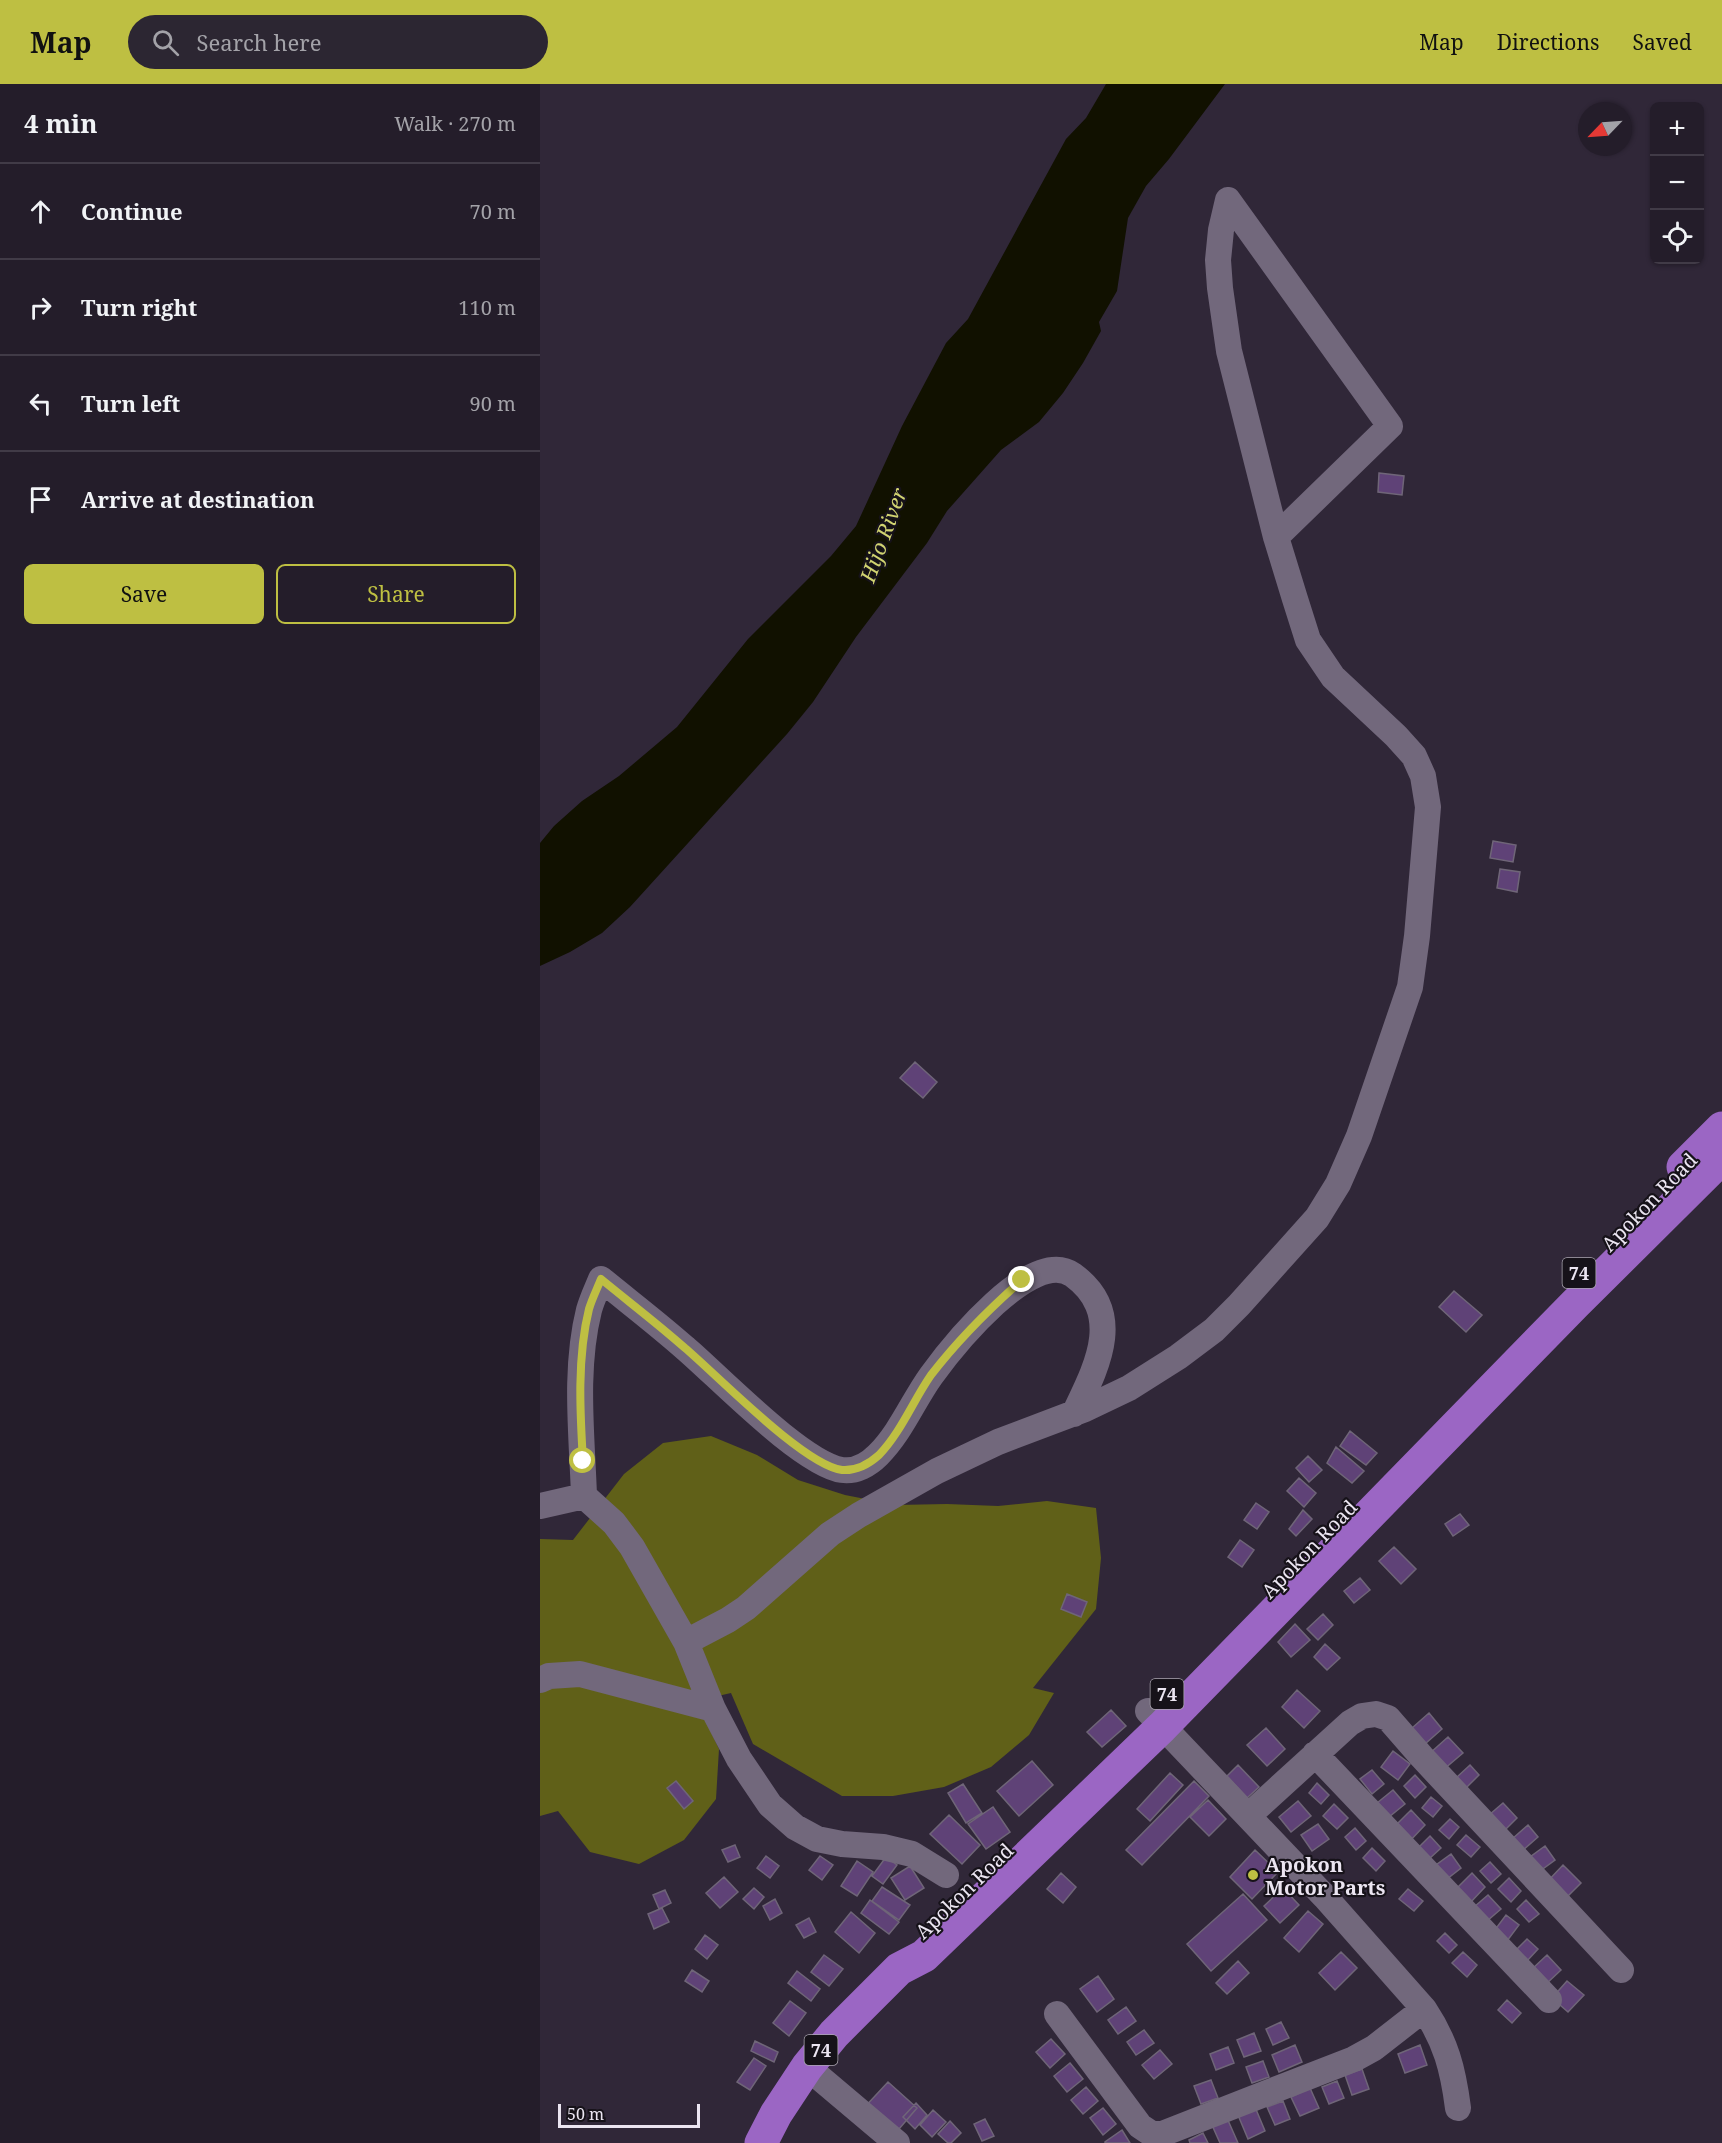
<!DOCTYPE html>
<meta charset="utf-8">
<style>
:root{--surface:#241d2a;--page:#2c2632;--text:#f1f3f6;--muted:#a3a2a8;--line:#413b47;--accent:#bebf42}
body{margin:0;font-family:"Noto Serif",serif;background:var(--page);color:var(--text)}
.controls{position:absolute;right:18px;top:18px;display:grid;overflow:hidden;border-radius:9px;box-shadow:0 2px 4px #0004}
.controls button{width:54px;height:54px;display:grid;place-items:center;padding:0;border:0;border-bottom:2px solid var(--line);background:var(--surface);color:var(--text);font:30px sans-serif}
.compass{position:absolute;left:1038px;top:18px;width:54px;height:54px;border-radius:50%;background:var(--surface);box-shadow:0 2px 4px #0004;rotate:245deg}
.scale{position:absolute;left:18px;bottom:15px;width:142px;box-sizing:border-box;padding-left:6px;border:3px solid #ebe5f1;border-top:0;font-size:16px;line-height:21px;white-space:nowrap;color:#ebe5f1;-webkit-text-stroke:4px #161219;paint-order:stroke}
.stop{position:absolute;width:18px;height:18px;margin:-14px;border:4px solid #bebf42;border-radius:50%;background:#fff}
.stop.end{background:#bebf42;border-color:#fff;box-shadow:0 2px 6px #0008}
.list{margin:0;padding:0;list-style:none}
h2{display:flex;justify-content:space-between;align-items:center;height:78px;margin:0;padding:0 24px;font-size:26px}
h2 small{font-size:20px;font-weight:400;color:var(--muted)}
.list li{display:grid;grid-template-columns:39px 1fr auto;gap:18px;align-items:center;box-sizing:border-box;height:96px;padding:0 24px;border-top:2px solid var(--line)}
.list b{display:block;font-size:22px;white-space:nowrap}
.list em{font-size:20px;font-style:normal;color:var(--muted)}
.actions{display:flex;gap:12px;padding:18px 24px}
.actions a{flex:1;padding:14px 0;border:2px solid var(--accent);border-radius:9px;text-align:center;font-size:21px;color:var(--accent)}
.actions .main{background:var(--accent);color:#111}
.icon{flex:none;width:33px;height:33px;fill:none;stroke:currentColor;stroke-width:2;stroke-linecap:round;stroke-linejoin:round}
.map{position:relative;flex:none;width:1182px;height:2059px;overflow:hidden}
header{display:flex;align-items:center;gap:36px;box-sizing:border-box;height:84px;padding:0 30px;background:var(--accent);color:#111}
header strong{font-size:28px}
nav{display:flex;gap:33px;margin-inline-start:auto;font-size:21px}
.search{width:420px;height:54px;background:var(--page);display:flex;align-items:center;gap:15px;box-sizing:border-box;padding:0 21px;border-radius:33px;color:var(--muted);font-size:22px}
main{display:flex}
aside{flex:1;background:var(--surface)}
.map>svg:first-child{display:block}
.forest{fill:#606018}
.water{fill:#110}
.building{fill:#5f4277;stroke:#6f6578;stroke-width:1.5}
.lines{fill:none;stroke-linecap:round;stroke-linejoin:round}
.minor{stroke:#72687c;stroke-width:26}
.highway{stroke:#9b66c4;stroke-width:33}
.route{stroke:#bebf42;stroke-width:8}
.poi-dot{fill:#bebf42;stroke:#161219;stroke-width:2}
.labels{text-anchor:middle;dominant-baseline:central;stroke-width:4.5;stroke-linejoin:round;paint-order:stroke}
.shield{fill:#161219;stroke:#aba6b0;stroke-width:1.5}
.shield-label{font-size:18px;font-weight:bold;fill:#ebe5f1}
.street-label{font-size:20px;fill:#ebe5f1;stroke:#161219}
.poi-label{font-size:20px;font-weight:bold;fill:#ebe5f1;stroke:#161219;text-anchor:start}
.water-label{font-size:21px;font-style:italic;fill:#d1d371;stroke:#161219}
</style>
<header>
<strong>Map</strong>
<div class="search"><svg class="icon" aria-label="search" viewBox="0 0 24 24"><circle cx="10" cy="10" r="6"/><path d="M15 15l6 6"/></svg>Search here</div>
<nav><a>Map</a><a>Directions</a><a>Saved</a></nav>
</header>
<main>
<aside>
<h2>4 min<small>Walk · 270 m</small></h2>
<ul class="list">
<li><svg class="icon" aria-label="ahead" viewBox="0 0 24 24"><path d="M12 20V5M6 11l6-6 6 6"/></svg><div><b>Continue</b></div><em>70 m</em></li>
<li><svg class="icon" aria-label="right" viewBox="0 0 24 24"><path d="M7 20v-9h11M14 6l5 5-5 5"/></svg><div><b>Turn right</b></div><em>110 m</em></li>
<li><svg class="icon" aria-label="left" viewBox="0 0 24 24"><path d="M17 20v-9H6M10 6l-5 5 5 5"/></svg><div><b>Turn left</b></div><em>90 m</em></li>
<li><svg class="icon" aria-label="arrive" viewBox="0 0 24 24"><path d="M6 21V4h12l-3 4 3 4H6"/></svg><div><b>Arrive at destination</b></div></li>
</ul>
<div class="actions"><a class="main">Save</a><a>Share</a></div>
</aside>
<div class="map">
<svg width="1182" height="2059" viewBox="0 0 1182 2059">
<rect width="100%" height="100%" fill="#302738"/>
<path class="forest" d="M171,1352L217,1371L258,1396L305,1411L356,1421L407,1420L458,1422L507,1417L556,1424L561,1474L556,1525L493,1604L514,1609L489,1651L451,1683L404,1703L353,1712H302L213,1660L191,1609L156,1617L179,1665L176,1715L144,1756L99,1780L50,1768L18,1727L0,1732V1455L33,1456L84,1390L123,1359Z"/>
<path class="water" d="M566,0H685L629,75L606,102L588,134L577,207L559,238L561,247L543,279L523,309L499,338L461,366L407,427L387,459L316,553L273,618L247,650L90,823L62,849L30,868L0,882V759L14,742L42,717L79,692L137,643L208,555L291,472L316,442L362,342L406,259L428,235L526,55L546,34Z"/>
<path class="building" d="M839,389L864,392L862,411L838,408Z
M953,757L976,761L973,778L950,774Z
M960,785L980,788L977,808L957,804Z
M375,978L397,998L383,1014L360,994Z
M914,1207L942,1231L926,1248L899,1223Z
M810,1347L837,1369L826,1381L800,1362Z
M796,1363L824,1387L812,1399L787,1379Z
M768,1372L782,1386L769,1398L756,1384Z
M759,1394L776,1409L764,1423L747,1407Z
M716,1419L729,1428L717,1445L704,1436Z
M763,1426L772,1435L756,1452L749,1445Z
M920,1430L929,1441L913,1452L905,1440Z
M700,1456L714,1466L702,1483L688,1473Z
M854,1463L876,1485L861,1500L839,1477Z
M820,1494L830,1506L814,1519L804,1507Z
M527,1510L547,1518L541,1533L521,1525Z
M783,1530L793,1541L778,1556L767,1545Z
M755,1540L770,1556L751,1573L738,1558Z
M785,1560L800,1574L787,1586L774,1573Z
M757,1606L780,1627L764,1644L742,1623Z
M571,1626L586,1642L562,1663L547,1648Z
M889,1629L902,1645L885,1660L872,1644Z
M726,1644L745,1665L727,1682L707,1661Z
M908,1653L923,1669L903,1686L889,1670Z
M853,1667L870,1680L858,1696L841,1683Z
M492,1677L513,1701L479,1732L457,1707Z
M698,1681L719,1703L707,1714L687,1692Z
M930,1681L939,1691L926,1704L917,1693Z
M832,1686L844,1700L832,1710L820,1695Z
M630,1689L643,1701L610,1737L597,1725Z
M875,1691L886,1703L875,1714L864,1702Z
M136,1697L153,1717L144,1725L127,1704Z
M654,1697L669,1712L602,1781L586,1766Z
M777,1699L789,1711L781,1720L769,1709Z
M423,1700L442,1729L426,1739L408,1709Z
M853,1706L865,1720L849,1733L837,1719Z
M891,1713L902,1722L893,1733L882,1724Z
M668,1716L686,1735L669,1752L650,1733Z
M758,1717L771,1732L751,1748L739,1733Z
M963,1719L977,1734L964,1747L949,1731Z
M794,1720L808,1734L797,1745L783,1732Z
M453,1723L470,1748L446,1765L428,1740Z
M871,1726L885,1741L868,1759L853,1744Z
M409,1731L440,1761L422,1780L390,1750Z
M910,1735L919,1743L909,1755L899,1746Z
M778,1740L789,1755L772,1767L761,1751Z
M988,1741L998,1753L982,1767L972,1755Z
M815,1744L826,1757L816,1766L805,1753Z
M926,1751L940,1763L931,1773L917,1761Z
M890,1752L901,1764L889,1775L878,1764Z
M195,1761L200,1773L188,1778L182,1766Z
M1005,1762L1015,1776L1000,1787L990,1773Z
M832,1764L845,1777L836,1787L823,1774Z
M715,1766L738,1788L712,1815L690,1793Z
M911,1770L921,1784L907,1795L896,1781Z
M226,1772L239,1782L230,1794L217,1784Z
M280,1772L293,1781L282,1796L269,1786Z
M346,1773L357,1781L343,1800L332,1792Z
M317,1777L333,1788L317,1812L301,1802Z
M950,1778L961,1790L951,1799L940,1787Z
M1023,1781L1041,1799L1023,1817L1006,1799Z
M370,1782L384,1804L365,1816L351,1794Z
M521,1789L536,1803L523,1819L507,1805Z
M932,1789L945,1803L930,1819L916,1805Z
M184,1793L198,1808L180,1824L166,1809Z
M969,1794L981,1807L971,1818L958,1805Z
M342,1803L370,1821L359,1836L332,1817Z
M214,1804L224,1813L214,1825L203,1815Z
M743,1804L759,1821L740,1839L724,1822Z
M868,1805L883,1817L874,1827L859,1815Z
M125,1806L131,1819L119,1825L113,1811Z
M703,1810L727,1836L671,1887L647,1860Z
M948,1811L961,1825L947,1837L934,1823Z
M235,1815L242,1829L230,1836L223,1822Z
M330,1816L359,1838L349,1850L321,1829Z
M986,1816L999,1830L989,1838L977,1825Z
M122,1824L129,1838L114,1845L108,1830Z
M768,1827L783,1840L759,1868L744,1854Z
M311,1828L335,1849L319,1869L295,1848Z
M966,1831L979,1841L967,1857L954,1847Z
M269,1834L276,1848L264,1854L256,1841Z
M905,1849L917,1861L909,1869L897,1857Z
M165,1851L178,1861L167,1875L155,1865Z
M987,1855L998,1865L987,1877L976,1866Z
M801,1868L817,1884L795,1906L779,1889Z
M923,1868L937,1881L927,1893L912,1879Z
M284,1871L303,1885L289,1902L271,1888Z
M1007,1871L1021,1886L1005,1901L991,1886Z
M698,1877L709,1889L687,1910L676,1899Z
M152,1886L169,1897L162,1908L145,1897Z
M257,1887L280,1905L271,1917L248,1899Z
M558,1892L574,1915L557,1928L540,1905Z
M1027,1897L1044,1911L1028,1928L1012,1914Z
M967,1916L981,1929L972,1939L958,1926Z
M250,1917L266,1929L249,1952L233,1939Z
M586,1923L596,1937L578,1950L568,1936Z
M741,1938L749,1954L733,1961L726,1945Z
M604,1946L614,1959L596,1971L587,1958Z
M714,1949L721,1967L704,1973L697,1956Z
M511,1955L525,1970L510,1984L496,1968Z
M215,1957L238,1968L234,1978L211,1967Z
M755,1961L762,1978L739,1988L732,1971Z
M880,1961L887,1981L865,1989L858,1970Z
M688,1963L694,1979L676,1986L670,1970Z
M620,1966L632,1980L614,1995L602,1981Z
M214,1974L226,1982L210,2006L197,1998Z
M723,1977L729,1993L712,1999L706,1983Z
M530,1979L543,1995L527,2008L514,1992Z
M822,1985L829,2005L812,2011L805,1991Z
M671,1996L678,2014L661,2020L654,2002Z
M797,1997L804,2014L789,2020L782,2003Z
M348,1998L377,2024L353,2052L323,2025Z
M546,2003L558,2017L543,2030L531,2016Z
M770,2004L779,2024L760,2032L751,2013Z
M743,2017L750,2035L735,2041L727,2023Z
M376,2019L387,2031L375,2045L363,2033Z
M715,2023L725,2047L708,2055L698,2031Z
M563,2024L576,2040L563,2051L550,2034Z
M393,2026L406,2038L392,2053L380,2041Z
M687,2034L698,2059H680L672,2041Z
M445,2035L454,2052L442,2057L434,2040Z
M410,2037L421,2049L411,2059H408L398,2050Z
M582,2046L590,2059H565V2058Z
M663,2049L668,2059H650L649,2056Z"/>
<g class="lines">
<path class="minor" d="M688,116L850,342L736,453
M0,1422L44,1412
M146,1558L188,1536L206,1524L290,1450L319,1431L397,1387L458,1358L545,1325L589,1304L638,1273L674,1246L699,1221L777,1134L798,1100L819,1052L870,903L877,852L888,723L883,692L874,672L856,652L793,593L768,556L755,515L736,453L689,267L680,204L678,176L681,146L688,116
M0,1596L9,1592L40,1590L173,1625
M608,1627L785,1813L884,1925C906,1958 913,1985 918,2024
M775,1670L1009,1916
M708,1732L810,1639L822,1632L836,1630L848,1634L882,1673L1081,1886
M406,1791L372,1770L343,1763L302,1760L277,1755L255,1743L230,1721L199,1675L173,1625L146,1558L92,1463L74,1439L44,1412C42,1351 34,1286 49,1226C52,1215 57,1205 61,1195C89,1218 118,1240 145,1264C178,1292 262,1380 302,1386C316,1388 329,1380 338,1371C361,1348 373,1317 391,1292C412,1263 492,1162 533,1191C586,1230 556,1284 534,1330
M517,1930L600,2042L612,2050H622L814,1975L834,1964L884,1925
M267,1983L357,2059"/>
<path class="highway" d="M1143,1083L1182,1044
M221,2059L236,2030L267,1983L294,1950L359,1885L384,1872L622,1643L1035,1220L1182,1074"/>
</g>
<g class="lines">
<path class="route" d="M43,1377C40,1328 37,1273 49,1225C52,1215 57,1205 61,1195C89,1218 118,1240 145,1264C178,1292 264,1381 302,1386C316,1387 329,1380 339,1371C361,1348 373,1317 391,1291C418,1256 449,1225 482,1196"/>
</g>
<circle class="poi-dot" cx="713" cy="1791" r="6"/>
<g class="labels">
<g class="shield">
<rect x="1022.5" y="1174" width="33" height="30" rx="4.5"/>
<rect x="610.5" y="1595" width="33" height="30" rx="4.5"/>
<rect x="264.5" y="1951" width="33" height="30" rx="4.5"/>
</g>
<g class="shield-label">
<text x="1039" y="1189">74</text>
<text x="627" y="1610">74</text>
<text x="281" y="1966">74</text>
</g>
<g class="street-label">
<text transform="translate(1109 1118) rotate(-46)">Apokon Road</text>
<text transform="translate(769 1465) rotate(-46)">Apokon Road</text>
<text transform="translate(424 1807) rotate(-44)">Apokon Road</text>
</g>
<g class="poi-label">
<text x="725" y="1780">Apokon<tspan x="725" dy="23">Motor Parts</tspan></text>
</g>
<g class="water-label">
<text transform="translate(343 451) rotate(-70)">Hijo River</text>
</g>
</g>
</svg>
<div class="controls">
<button>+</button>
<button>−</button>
<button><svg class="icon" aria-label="locate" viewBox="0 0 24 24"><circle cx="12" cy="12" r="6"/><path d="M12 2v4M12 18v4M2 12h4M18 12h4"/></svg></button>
</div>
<svg class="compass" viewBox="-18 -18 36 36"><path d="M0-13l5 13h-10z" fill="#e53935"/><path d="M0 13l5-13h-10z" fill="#a3a2a8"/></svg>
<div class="scale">50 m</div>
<div class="stop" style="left:43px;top:1377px"></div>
<div class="stop end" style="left:482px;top:1196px"></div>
</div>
</main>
